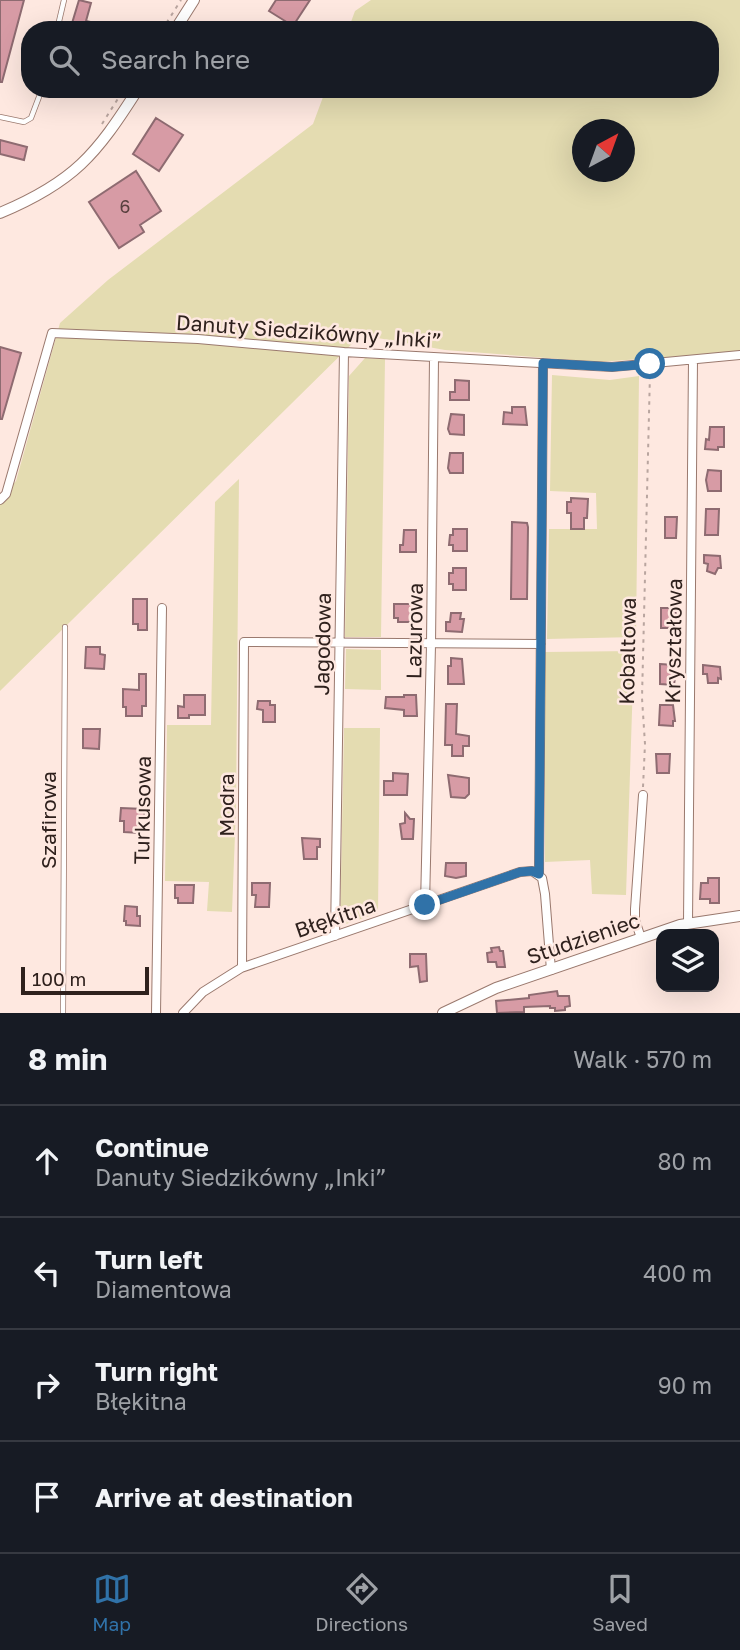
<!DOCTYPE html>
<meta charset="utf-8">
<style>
:root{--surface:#171b24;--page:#242831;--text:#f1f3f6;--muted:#9ea1a6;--line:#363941;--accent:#3072a8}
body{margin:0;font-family:"Golos Text",sans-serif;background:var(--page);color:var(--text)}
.controls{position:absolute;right:21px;bottom:21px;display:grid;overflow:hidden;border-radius:14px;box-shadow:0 7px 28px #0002}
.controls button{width:63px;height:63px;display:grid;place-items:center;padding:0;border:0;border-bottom:2px solid var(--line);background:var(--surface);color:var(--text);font:35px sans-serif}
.compass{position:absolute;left:572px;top:119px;width:63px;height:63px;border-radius:50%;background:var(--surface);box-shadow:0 7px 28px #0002;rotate:41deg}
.scale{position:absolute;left:21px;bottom:18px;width:128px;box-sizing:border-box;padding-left:7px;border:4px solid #2f211d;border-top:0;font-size:19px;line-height:24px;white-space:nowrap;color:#2f211d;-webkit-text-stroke:5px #fee8e0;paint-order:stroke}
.stop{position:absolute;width:21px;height:21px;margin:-16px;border:5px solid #3072a8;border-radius:50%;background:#fff}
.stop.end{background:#3072a8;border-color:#fff;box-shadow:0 2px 7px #0008}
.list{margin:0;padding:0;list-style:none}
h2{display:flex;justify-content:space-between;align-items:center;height:91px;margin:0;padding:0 28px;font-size:30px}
h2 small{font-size:23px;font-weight:400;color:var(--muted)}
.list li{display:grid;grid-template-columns:46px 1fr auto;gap:21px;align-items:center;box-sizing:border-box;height:112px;padding:0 28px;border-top:2px solid var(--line)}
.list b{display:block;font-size:26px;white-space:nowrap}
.list p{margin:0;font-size:23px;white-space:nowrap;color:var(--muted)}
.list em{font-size:23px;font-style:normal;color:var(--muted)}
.icon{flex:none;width:38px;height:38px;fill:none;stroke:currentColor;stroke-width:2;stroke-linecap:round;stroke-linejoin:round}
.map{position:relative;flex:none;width:740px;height:1013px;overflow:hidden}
.search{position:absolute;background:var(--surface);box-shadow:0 7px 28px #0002;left:21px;right:21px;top:21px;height:77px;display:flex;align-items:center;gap:18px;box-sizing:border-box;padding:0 24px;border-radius:28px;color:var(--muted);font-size:26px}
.sheet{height:539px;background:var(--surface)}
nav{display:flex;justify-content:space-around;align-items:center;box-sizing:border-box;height:98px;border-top:2px solid var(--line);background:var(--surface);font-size:19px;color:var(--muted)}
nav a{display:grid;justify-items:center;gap:4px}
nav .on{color:var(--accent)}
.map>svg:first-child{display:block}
.green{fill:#e4dcb1;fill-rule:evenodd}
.building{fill:#d79ba5;stroke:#8e6b71;stroke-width:2}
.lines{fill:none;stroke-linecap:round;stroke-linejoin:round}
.service-casing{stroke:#9a796e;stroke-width:6}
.minor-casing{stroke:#9a796e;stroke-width:10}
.tertiary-casing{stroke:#9a796e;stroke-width:12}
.path{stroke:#b9a59f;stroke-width:2;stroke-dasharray:3.5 5;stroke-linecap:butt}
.service{stroke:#fff;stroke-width:4.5}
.minor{stroke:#fff;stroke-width:8}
.tertiary{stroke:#fff;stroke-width:10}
.route{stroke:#3072a8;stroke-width:9}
.labels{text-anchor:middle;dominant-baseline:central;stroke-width:5;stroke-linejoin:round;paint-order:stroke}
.number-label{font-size:18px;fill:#59403f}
.street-label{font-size:21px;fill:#2f211d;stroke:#fee8e0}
</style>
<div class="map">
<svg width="740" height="1013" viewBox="0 0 740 1013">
<rect width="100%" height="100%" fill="#fee8e0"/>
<path class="green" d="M371,0H740V352L598,362L445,350L361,335L0,691V498L16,481L60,323L108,280L313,124L326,89H710V30H348L355,11ZM582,130H624V172H582Z
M365,358L385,359L381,637H345L349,376Z
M552,375L610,380L639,376L636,637L547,639L549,529H597L596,493L550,491Z
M239,479L236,808L232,912L207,911L209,882L165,881L167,725H211L215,502Z
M346,649L381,650V690L345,689Z
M634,651L626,895L592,894L590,860L545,862V652Z
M344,728H380L378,913L340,926Z"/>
<path class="building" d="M0,0H24L2,82H0Z
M79,0L91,3L86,21L95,23L93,30H70Z
M276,0H310L293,26L269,11Z
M156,118L183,135L159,171L133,154Z
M0,140L27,147L24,160L0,154Z
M136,171L161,211L140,225L144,232L119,248L89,202Z
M0,347L21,353L2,419H0Z
M455,380L469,381V400H450V392H455Z
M512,407H525L527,425L503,424L504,412L512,413Z
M451,414L464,415V435L450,434L448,429Z
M710,427H724V447H718V450L705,449L706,439L709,440Z
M450,453H463V473H450L448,468Z
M708,470L721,471V491H708L706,480Z
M571,498L588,499L587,518H584V529H571V513H567V502H571Z
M706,509H719L718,535H705Z
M665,517H677L676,538H665Z
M512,522L527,523L528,527L527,599H511Z
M453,529H467V551H453V545H449L450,535H453Z
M404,530H416V552H400V545H403Z
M704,555L720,556L721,568H718L715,574L707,571L708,564L704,563Z
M453,568H466V590H453V584H449V573H453Z
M133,599H147V630H138V624H133Z
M394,604H416V612H411V622H398V618H394Z
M661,608H675L677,623H675V628H661Z
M451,613H461L460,619H464L462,632L446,631V622H450Z
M86,647H100V654L105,655L104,669L85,668Z
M451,658L462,659L464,684H448V666H451Z
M660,664L674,665V670H676L674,685L660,684Z
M703,665L720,667L721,679L718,678V683H708L707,674H703Z
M139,674H146V706H142V716H126V707H123V689L139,690Z
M184,695H205V715H189V718H178V706L184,707Z
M404,695H416L417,716H404V710L385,708L386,697H404Z
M258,701H270V705H275V722H263V710L257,709Z
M446,704H457L456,734L469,736V746H463V756H452V745H445Z
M660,705H673L675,721H673V726L659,725Z
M83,729H100L99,749L83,748Z
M656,754H670L669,773H657Z
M393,773L408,774L407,795H384V781H393Z
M448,775L469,778V794L465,798L451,797Z
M121,808L144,809V818L140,817V833L124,832V821H120Z
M405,813L410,819H414L413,839H402L400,824L405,823Z
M302,838L320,839V847H317V859H304Z
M446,863H466V876L456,878L445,876Z
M708,878H719V903H710V899H700L701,883H708Z
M252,883H270L269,907H255L256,895H252Z
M175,885H194L193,903H178V898H175Z
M125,906L137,907V916H140V926L126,925V921H124Z
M499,947L500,951H503L505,967H497L496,962H488L487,953L492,952L491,948Z
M410,954H426L427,981L420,982L418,966L410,967Z
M557,991L558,996H569L570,1006L565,1007V1010L555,1011V1008H550V1006L524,1007V1012L497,1013L496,1001L529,998V995Z"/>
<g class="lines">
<g class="service-casing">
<path id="service" d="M57,30L64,0
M0,117L24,122L31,118L42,89
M63,1013L65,627"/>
</g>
<g class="minor-casing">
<path id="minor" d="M0,500L6,494L52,333L198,339L344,352L612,367L740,355
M539,874L543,363
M425,905L431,645L434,358
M688,923L693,360
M335,936L344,352
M641,938L635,920V909L643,795
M242,967L244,642L541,644
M156,1013L162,608
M183,1013L203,992L241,968L520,872L532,871L542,878L545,894L551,970"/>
</g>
<g class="tertiary-casing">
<path id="tertiary" d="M175,30L194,0
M0,213C74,182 96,155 138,89
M443,1013L496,988L680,925L740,916"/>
</g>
<path class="path" d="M162,30L181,0
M102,124L124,89
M643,787L645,744L642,698L650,373"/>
<use href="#service" class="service"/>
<use href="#minor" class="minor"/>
<use href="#tertiary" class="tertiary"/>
</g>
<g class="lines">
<path class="route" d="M425,905L520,872L532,871L539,874L543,363L612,367L650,364"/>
</g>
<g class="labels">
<g class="number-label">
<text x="125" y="206">6</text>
</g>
<g class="street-label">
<text transform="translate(309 331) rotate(4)">Danuty Siedzikówny „Inki”</text>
<text transform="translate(414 631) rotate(-89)">Lazurowa</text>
<text transform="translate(673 641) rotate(-89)">Kryształowa</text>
<text transform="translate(322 644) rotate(-89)">Jagodowa</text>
<text transform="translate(627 651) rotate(-89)">Kobaltowa</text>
<text transform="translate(226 805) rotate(-90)">Modra</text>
<text transform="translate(142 810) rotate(-89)">Turkusowa</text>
<text transform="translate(48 820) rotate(-90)">Szafirowa</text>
<text transform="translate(335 917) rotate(-19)">Błękitna</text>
<text transform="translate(583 938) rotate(-19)">Studzieniec</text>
</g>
</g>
</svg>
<div class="controls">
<button><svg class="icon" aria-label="layers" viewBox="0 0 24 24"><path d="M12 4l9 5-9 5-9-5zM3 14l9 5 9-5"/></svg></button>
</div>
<svg class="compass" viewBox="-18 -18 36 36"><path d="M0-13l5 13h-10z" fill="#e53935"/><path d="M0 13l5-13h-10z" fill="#9ea1a6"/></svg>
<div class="scale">100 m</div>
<div class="stop" style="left:650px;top:364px"></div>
<div class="stop end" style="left:425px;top:905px"></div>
<div class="search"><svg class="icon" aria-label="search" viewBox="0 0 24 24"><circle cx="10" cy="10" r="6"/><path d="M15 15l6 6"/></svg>Search here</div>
</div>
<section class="sheet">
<h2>8 min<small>Walk · 570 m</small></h2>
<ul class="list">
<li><svg class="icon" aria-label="ahead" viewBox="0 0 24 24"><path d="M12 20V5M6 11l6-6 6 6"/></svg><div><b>Continue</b><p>Danuty Siedzikówny „Inki”</p></div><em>80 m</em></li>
<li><svg class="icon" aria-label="left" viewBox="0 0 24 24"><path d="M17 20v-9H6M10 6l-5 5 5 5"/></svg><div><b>Turn left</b><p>Diamentowa</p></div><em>400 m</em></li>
<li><svg class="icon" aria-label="right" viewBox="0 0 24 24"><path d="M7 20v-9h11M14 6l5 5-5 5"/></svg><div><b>Turn right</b><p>Błękitna</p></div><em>90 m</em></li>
<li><svg class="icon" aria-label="arrive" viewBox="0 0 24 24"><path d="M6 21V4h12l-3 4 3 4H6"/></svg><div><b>Arrive at destination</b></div></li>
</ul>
</section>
<nav>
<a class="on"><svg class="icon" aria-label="map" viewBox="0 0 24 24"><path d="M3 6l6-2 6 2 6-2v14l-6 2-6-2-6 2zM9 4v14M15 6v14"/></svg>Map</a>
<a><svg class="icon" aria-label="directions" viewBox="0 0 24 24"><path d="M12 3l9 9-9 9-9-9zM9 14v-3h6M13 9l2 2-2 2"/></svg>Directions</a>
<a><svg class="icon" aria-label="saved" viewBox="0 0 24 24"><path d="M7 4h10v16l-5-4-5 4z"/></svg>Saved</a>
</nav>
